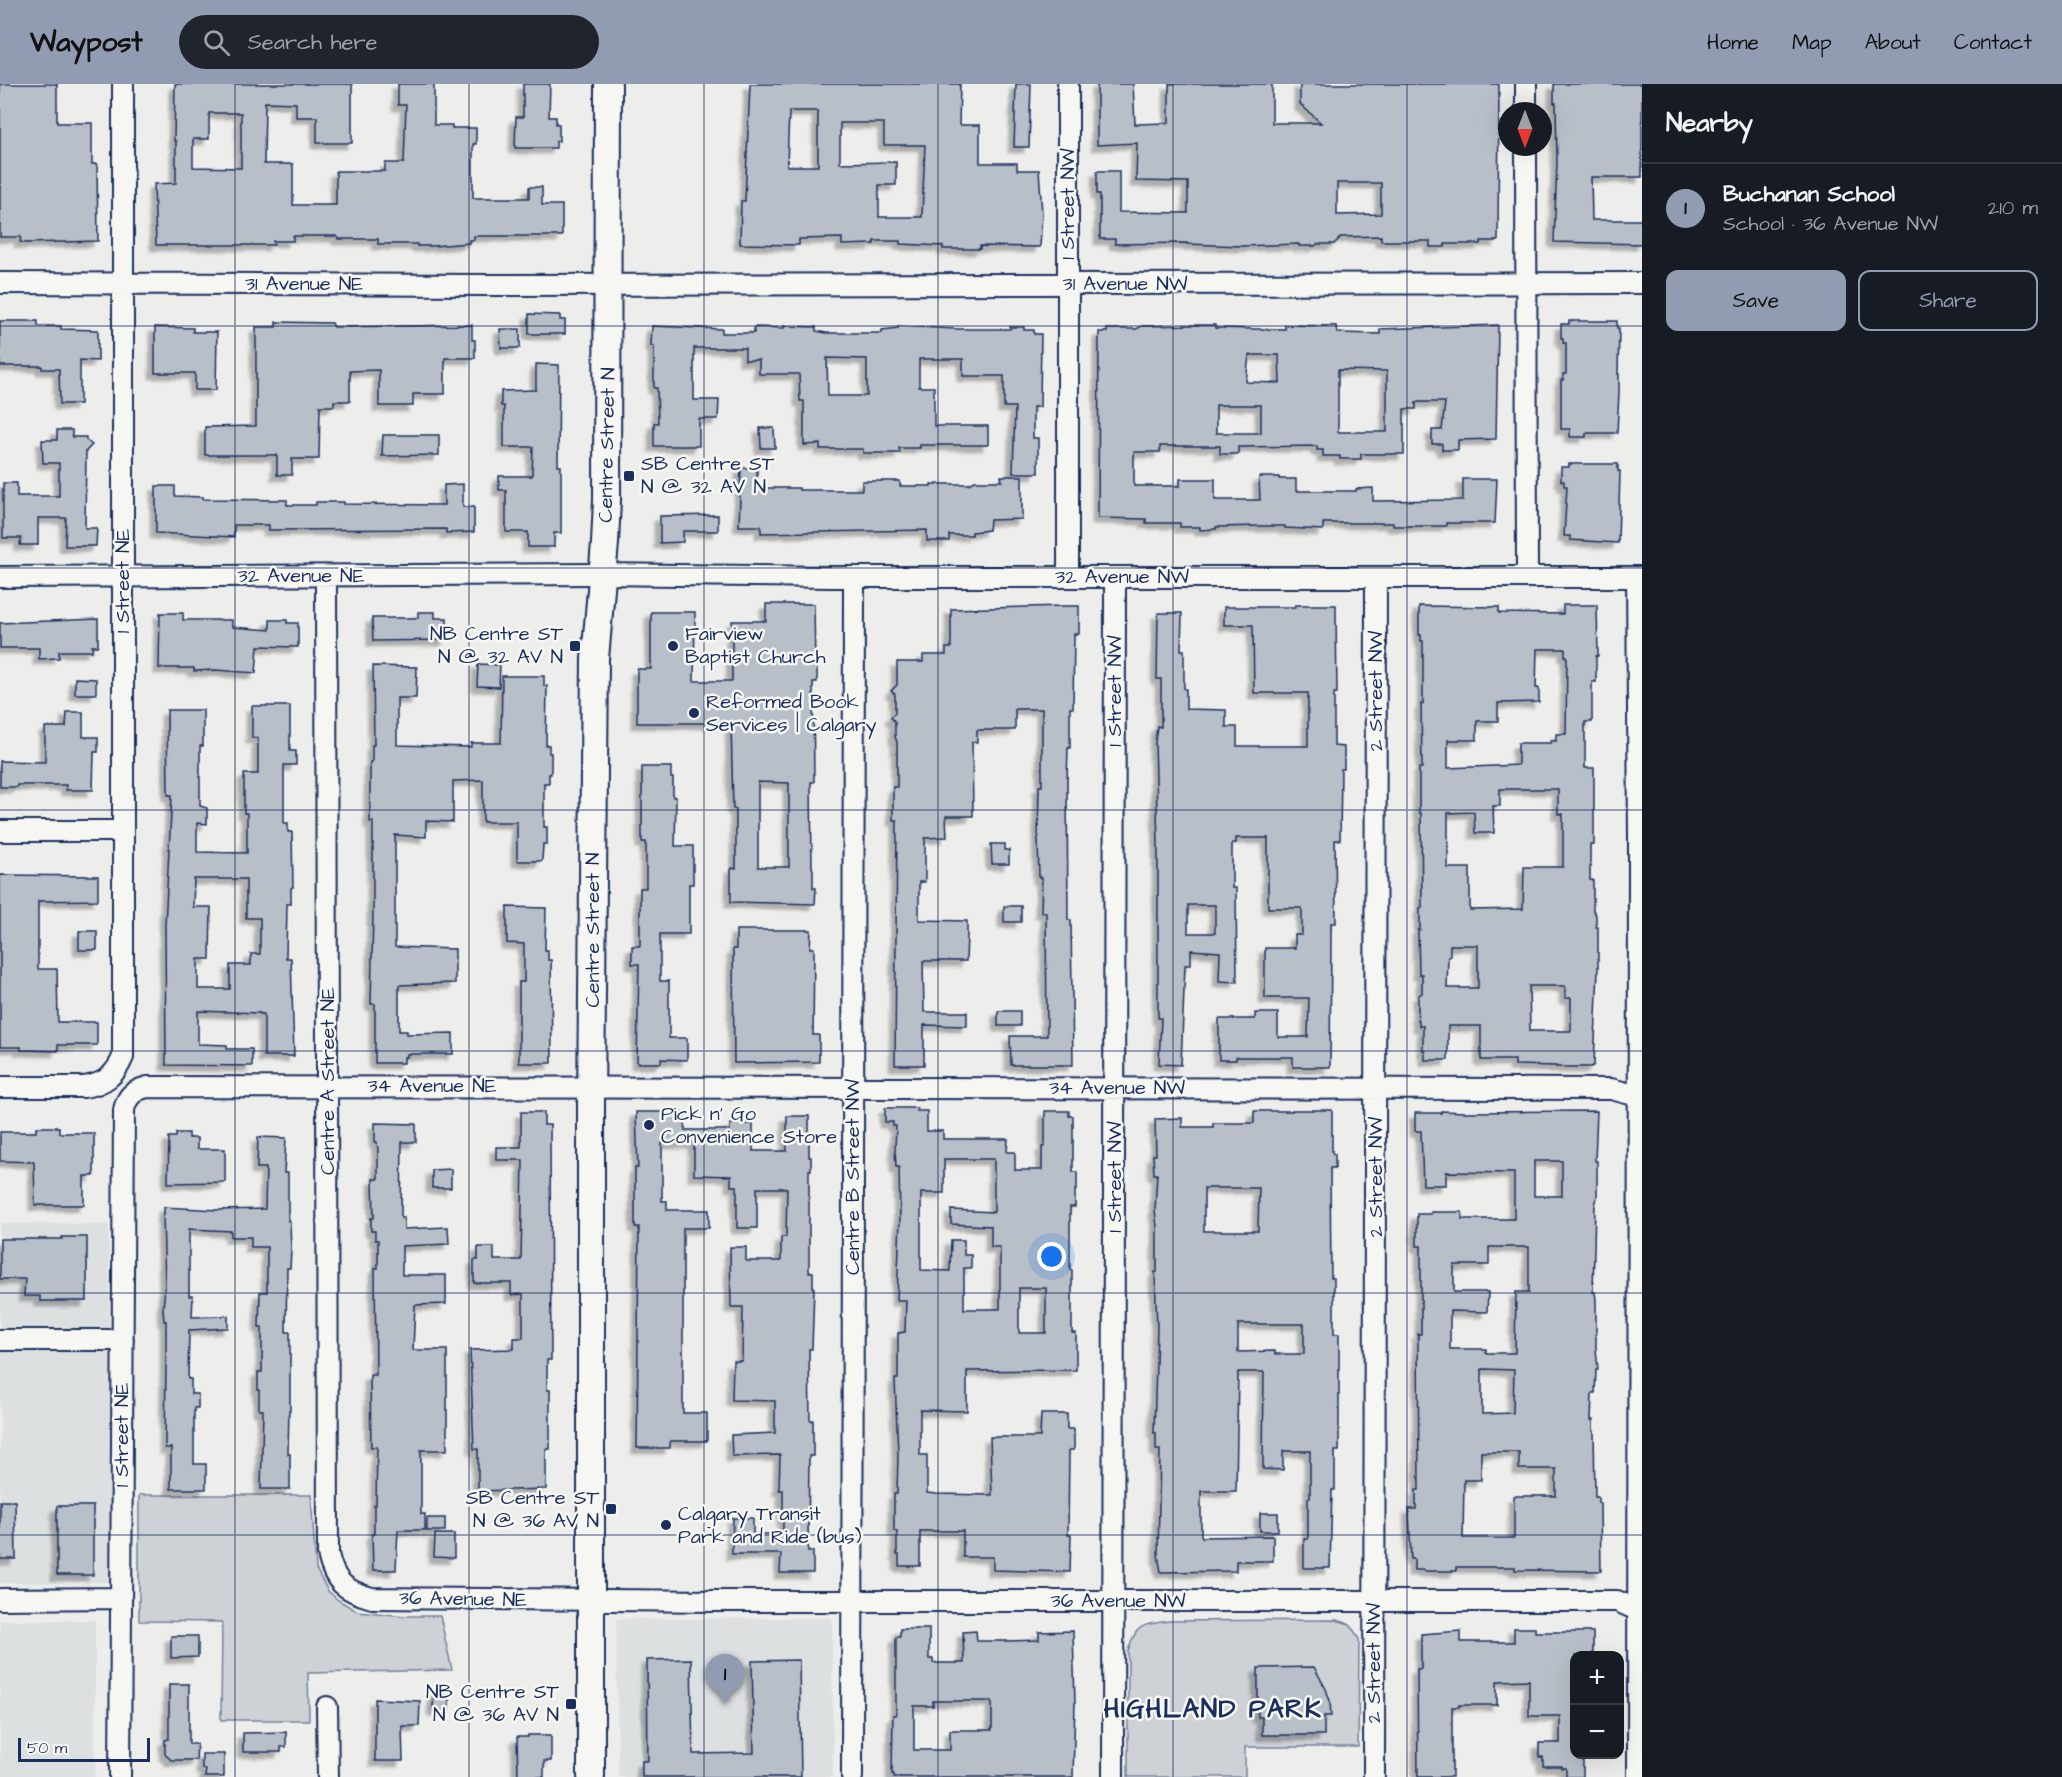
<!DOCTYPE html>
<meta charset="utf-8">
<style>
:root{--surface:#171b24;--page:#20242c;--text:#f1f3f6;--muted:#9ea1a6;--line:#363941;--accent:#919bb2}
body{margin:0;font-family:"Architects Daughter",sans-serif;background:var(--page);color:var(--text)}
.controls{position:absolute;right:18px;bottom:18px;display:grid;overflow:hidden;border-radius:12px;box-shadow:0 6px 24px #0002}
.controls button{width:54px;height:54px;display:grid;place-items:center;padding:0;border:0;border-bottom:2px solid var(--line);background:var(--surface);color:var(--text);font:30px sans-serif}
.compass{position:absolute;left:1498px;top:18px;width:54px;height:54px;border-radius:50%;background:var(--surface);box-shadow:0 6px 24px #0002;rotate:180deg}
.scale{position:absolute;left:18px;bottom:15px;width:132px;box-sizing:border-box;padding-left:6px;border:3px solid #1b2f5e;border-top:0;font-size:16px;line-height:21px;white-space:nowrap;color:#1b2f5e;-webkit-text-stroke:4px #f6f6f2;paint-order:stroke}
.you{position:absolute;left:1052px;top:1173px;width:21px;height:21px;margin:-15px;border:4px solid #fff;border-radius:50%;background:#1a73e8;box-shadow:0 0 0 9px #1a73e833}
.badge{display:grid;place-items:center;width:39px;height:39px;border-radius:50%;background:var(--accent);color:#111;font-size:20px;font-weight:700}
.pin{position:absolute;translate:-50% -50px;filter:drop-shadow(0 2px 3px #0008)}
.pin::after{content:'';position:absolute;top:32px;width:21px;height:18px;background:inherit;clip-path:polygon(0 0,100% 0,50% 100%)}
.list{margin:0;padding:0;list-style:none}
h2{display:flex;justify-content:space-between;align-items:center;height:78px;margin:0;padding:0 24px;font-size:26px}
h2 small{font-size:20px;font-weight:400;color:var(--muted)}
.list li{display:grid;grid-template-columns:39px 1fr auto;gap:18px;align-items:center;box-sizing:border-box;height:90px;padding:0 24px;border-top:2px solid var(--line)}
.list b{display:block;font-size:22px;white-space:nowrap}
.list p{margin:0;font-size:20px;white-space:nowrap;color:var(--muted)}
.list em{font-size:20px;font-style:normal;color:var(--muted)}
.actions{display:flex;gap:12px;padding:18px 24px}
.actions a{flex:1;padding:14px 0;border:2px solid var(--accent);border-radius:12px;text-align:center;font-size:21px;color:var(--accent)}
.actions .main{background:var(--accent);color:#111}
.icon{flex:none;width:33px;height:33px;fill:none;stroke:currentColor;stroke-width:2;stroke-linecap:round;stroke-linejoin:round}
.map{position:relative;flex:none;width:1642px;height:1693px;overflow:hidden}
header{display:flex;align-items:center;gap:36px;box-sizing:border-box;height:84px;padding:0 30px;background:var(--accent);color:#111}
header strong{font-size:28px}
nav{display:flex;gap:33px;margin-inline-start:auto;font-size:21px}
.search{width:420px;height:54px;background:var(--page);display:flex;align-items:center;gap:15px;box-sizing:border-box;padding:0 21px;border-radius:33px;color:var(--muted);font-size:22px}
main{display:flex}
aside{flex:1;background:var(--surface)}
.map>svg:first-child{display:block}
.built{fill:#dde0e1}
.green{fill:#ced2d7;stroke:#74809a;stroke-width:1.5}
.building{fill:#b9bfc8;stroke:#1b2f5e;stroke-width:1.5;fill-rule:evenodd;filter:url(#shadow)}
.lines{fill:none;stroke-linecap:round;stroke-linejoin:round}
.minor-casing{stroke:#1b2f5e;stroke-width:24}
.major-casing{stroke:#1b2f5e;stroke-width:30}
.minor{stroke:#f6f6f2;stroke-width:20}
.major{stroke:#f6f6f2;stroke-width:26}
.grid{fill:none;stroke:#1b2f5e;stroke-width:1.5;stroke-opacity:0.55}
.poi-dot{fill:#1b2f5e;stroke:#f6f6f2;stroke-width:2}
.labels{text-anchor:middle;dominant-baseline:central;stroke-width:5;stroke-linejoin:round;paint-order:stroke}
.street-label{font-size:20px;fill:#1b2f5e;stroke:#f6f6f2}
.poi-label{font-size:20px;fill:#1b2f5e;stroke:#f6f6f2;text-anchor:start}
.district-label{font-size:26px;font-weight:bold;letter-spacing:1.5px;fill:#1b2f5e;stroke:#f6f6f2}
</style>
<header>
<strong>Waypost</strong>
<div class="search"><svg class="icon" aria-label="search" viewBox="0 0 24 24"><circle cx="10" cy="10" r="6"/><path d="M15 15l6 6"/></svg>Search here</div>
<nav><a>Home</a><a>Map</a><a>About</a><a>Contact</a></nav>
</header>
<main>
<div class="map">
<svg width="1642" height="1693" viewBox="0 0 1642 1693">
<defs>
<filter id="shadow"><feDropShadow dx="-5.5" dy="5.5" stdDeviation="1.5" flood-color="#0004"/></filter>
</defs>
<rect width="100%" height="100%" fill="#edeeec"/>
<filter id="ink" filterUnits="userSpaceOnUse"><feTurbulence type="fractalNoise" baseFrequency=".0167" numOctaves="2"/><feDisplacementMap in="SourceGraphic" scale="12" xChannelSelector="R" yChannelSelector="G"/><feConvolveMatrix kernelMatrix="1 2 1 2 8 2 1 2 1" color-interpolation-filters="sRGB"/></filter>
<g filter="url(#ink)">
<path class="built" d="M0,1139L109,1140L111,1498L0,1499Z
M832,1534L833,1693H618L616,1535Z
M0,1536H95V1693H0Z"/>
<path class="green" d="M139,1411H311L316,1485L328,1507L338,1516L357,1527L405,1532H440L452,1586L308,1589L309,1636H221L222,1538L139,1537Z
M1336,1536L1350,1540L1359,1555L1358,1663H1245V1693H1128V1567C1136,1539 1143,1541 1169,1537Z"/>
<path class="building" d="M0,0H57V39H92V80H97L98,157L26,159L20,158L21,153H0Z
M175,0H352V59H317V33H296V19L265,18L264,80H293V121H336V87H385V79H404L406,21H398V0H434V41H452V44H476V60H473V114H529V103H542V121H562V152H474V156H469V159L433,162H417V160H378V155H338L337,152H293V157H273L274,161H156L154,100L176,99V57H174ZM209,29H241V84L193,83V55H209Z
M523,0H550L549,33H556V40H559V57H556V64H515L516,33H523Z
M750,0H960L959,41H980V79H1017V86H1039L1042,129L1040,163L980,162V165H943V162L900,160V157H874V160L842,161V154L799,155V161L740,160L741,117H745ZM789,27H818V82H787ZM840,39H884V61H925L922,133H879V101H896V78L840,79Z
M1016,0H1031L1029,63H1014Z
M1097,0H1133L1135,40L1169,39V0H1272V39H1321L1300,20V0H1497L1499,1L1498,157H1481V160H1445V163H1430V157H1381V152L1341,153L1334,160H1317L1315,162H1299V160L1242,162L1187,160V159L1115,160V155H1100V110H1097V87H1119V128L1188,129V98L1136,97L1137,59L1097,61ZM1337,99H1381V130L1337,131Z
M1554,0H1642V93H1591L1592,136H1642V160L1554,158L1557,78L1556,19H1554Z
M529,230L560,231V236H565V250H529Z
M0,237H38V242H61V245L98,246V277L80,276V320H60L59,285H42V282H0Z
M1569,237H1617V244H1619L1618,290H1619V308L1617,349H1586V353H1570V345H1561V296H1563V290H1566V259H1563V254H1561V240H1569Z
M276,238L332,239L334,243L472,241V256H475V274H445V310H413V322H379V286L350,287V317H334V322H320L319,375H292V391H277V371H205V343L256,342V243H276Z
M1198,241H1215V244L1256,245H1285V241L1336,242L1337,249L1380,250V245L1498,241L1496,355L1458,356V366H1442V360H1432V346H1442L1445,318H1416V325H1404V370H1361V375H1340V372H1323V366H1317V362L1238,363V370H1220V362H1160V368H1134V402H1180V395H1215V416H1260L1259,393H1279V395H1296V407H1356V405L1373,404V417L1463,416V395H1497L1495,439H1446V442H1393V439H1323V446L1285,444V442H1260L1216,443V445L1200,446V443H1180V439H1146V435L1098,434L1099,248H1107V245H1136L1142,242ZM1249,271H1279L1280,299L1246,298ZM1338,286L1387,287V348H1338ZM1216,321H1261V349H1216Z
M652,242L722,245V249H754V243L784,244V242L816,243V247L826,249H882V246L898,244V242L955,245H1010V243H1024V246H1034V250H1041L1040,323H1033V354H1038V389H1013L1015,323H1004V292H963V275H919V303H934V342H988V361H920V364H899L900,369H863V365H820V360L804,361V317H800L799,290H759V276H745V264H694V316H719L718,335H699V362H654V339H658L657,304H654V262H651ZM827,274L867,275V312H828Z
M155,243L193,244V248H217L216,306H195V289H155Z
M500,245H520V264H501Z
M536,280L559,281L558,382H561V449H554V463H528V448H506V406H499V392H532L533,363H504V322H501V307L536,306Z
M760,344H774L775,364H761Z
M57,346H72V353H86V356L92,361L86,367L85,444H97L96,462H65L66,434H38V461H20L21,454H3V399H17V412H59V379H43L42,356H57Z
M383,351H439V371L382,372Z
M1569,380H1618V387H1620L1618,459L1570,456V452H1564L1567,402H1564V397H1561V383H1569Z
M741,384H757V404H799V406H862V397H900V402H931V400H969L975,397H1002L1001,392H1022V435L990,436L989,446L972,448V451H949V457H927V446L761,449V442H739Z
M463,400V423H474V448L446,449V445L269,446V441H234V453L156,449V402H175V412L203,413V415L287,416V421H316V418H344V420L444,421V401Z
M718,431V447H683V458L660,459V432Z
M766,520H814L815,581H817V598H813L814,698H811L812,783L813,786V804H816L815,820L731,818V784L736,785V725H733L731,639H637V585H651V528H695L694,597H732V537H766ZM758,698L789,699V783H758Z
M1295,521H1336V528L1337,609H1334V662L1344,663V685H1341L1340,756H1335L1336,839H1331V854L1330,983H1293V973H1236V976H1219V935H1255V929H1278V953H1308L1309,914H1265V864H1295V851H1302V824H1268V754H1236V759H1232V804H1236L1237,898L1219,897L1220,868L1191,866V881H1185L1181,981L1159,980L1161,934H1158V760L1155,659L1157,642L1161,643V595H1157L1158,529H1182L1181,566H1184V605H1186V625L1226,626V643H1237V662H1308V609H1254L1253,541H1224V523H1295ZM1188,821H1215V849H1188Z
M1563,521H1597L1598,572H1596V598H1592V638H1585V684H1594V761H1590V796H1593V826L1596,831V843H1598V885L1594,981L1591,983H1556V982L1515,981V976H1481V942H1448V976H1425V967H1423V942H1419V936H1418V912L1422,909V890H1419L1418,846H1420V824H1422L1421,729H1419V684H1422L1421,620H1423V557H1421V551H1419V522L1499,523V529L1563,530ZM1537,565H1565V572H1567L1566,650H1556V657H1551V659H1518V681L1448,684V656H1477V637H1498V619L1539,618V604H1536ZM1500,705H1558V730H1563V783H1524L1523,825L1470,826V784H1448V729L1474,728L1475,749H1494L1493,722H1500ZM1450,861H1478V904H1447L1448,872H1450ZM1529,902H1565V914H1571V947H1530Z
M1063,522H1079V550H1074L1073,624H1070V664H1068L1067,698L1068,836H1071L1073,981H1011L1010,952H1047L1046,828H1041L1042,794H1039L1038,755L1039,702H1042V625H1015V646H977V658H972L973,732H946L947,753L925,754V798H919V836L967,837V850L966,877H923L924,928H967V942L924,941V981H895L897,736H893V703H897V658L895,653V638L891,633L895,629V610L891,607L897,601V578H923V571H946V564H951V525Z
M418,528H435V534H447V556L373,557L372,534H418Z
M160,529H183V536H232V543L270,546V536H287V539H298V563L258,562L256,589L215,586L194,587V584H159Z
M98,535V562H92V567H59V574L39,575V564H0V539Z
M478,580L500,581L499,603L477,602Z
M373,582L417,583L416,614H397V661L471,663V659H501L502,592H544V602H547L546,661H549V669H551V690H549V699H544V743H547V760H543L542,777H517V738H483V696L453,697V738L426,737V753L395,751V863L455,865V899L399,901V947H407V950L453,949V970H407V973H404V979H375V920H371L373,829V738H370V678H372V661H374Z
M75,594L96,595V610H75Z
M252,622H290V667H296V681H284V739H288V748H292L293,803L291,804V820H287L286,874H291L294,972H264V930H260V929L198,927V960L227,961V965H252V982L166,981L165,841L172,711H168L167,626H203V662H200V722L207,724V740L197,739V768L247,769V729H244V690H258V654H252ZM194,795H246V834H260V870H251V881H230V905H198V875H210L211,823H193Z
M67,628H83V653H98V668H94L93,706H66V701H17V703H0V677L45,678V643H66Z
M642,683H671V694H673V713H676L675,762H693V800H689V850H660V897H669V954H687V976L661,975V979H637L639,880H632V862H640V804H646V758H642Z
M991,760H1005V766H1009V780H992Z
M0,791L98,792V816L38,817V885H57L58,938H97V961H58V967L21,966V963H0Z
M1004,822H1021V838H1004Z
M507,823L546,824L545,866H548V876H551L552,979H519V898H524V860L507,859Z
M736,846H811L810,864H814L813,951H819V978L734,979L733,865H736Z
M79,847H97V866H79Z
M998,927H1020V942H998Z
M885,1024H917V1027H927V1047H943V1055H1008L1007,1068H1015V1086H1042V1063H1045V1027H1069V1032H1073V1088H1077V1106H1075V1123H1070V1186H1072V1249H1076V1286L967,1287V1327L920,1326V1371H927V1409L936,1410L992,1411L990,1353H1040L1041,1330H1067V1345H1074V1366H1069L1068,1451H1071L1070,1488L993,1486V1473H963V1447H920V1482H899V1471H897V1447H894V1410H897L898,1371L895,1295H898V1249L905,1248L906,1216H897L900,1136L899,1083H896L895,1065L896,1042H893V1038H885ZM944,1075H994V1128L951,1126V1140L991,1142V1163H1000V1225H964V1184H971V1171H964V1156H951L950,1187L921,1186V1109H944ZM1019,1204H1046V1249H1019Z
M1292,1026H1332V1067L1333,1070H1335V1084H1330L1331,1194H1334V1250H1339V1367H1335V1406H1332L1330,1484H1304V1455H1308V1414H1310V1367H1283V1386L1263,1385L1264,1288H1238L1236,1407H1201V1451L1202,1453L1273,1452V1477H1236V1487L1161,1488L1158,1471L1160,1366H1156V1349H1154L1157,1244L1155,1188H1157V1143L1155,1126L1157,1090H1154L1153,1071H1156L1155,1035L1182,1034V1043H1213V1039H1254V1027H1292ZM1204,1104H1259L1258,1147H1204ZM1238,1240H1304V1270H1275V1267L1238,1268Z
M1441,1027L1465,1028L1597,1027L1595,1077H1597V1113L1595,1122L1593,1208H1595L1596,1216V1265L1598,1286H1596L1595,1309H1592L1591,1336H1593V1347H1594L1595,1413H1598V1419H1600L1601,1487L1515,1486V1483H1456V1487H1424V1486H1414V1475H1411L1409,1425H1416V1406H1419L1418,1250H1421V1162H1417V1130H1431V1128H1462V1135H1514V1089L1446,1088V1101H1423L1421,1047H1415V1029H1441ZM1534,1077H1562V1112H1534ZM1489,1163H1529V1208H1516L1515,1269H1486V1265H1450V1227L1487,1228L1488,1208H1454V1181H1489ZM1482,1285L1514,1286L1513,1329L1482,1330ZM1481,1368H1519V1385H1556V1412H1514V1454H1463L1464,1396H1481Z
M521,1028H544V1041H550L551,1276H547V1306H550V1365H546V1405L478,1407V1365H474L470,1266L514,1265V1254H523V1210L511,1211V1199H474V1176H478V1163H494V1176H521L523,1076H496V1063H521Z
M636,1028H685V1046H730V1040H753V1067H787V1032H809V1073H811V1086H809V1188H813V1204H814L812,1265H809L810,1336H813V1372H809L808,1467H813V1489H780L781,1470H732L733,1434H753V1450H783V1406H779L780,1371L732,1372L731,1351L775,1349V1317L732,1316L733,1277H742L743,1223H731L730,1163H746V1177H781V1153H786L787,1104H757V1144H737V1102H731V1092L694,1091V1059H662V1117H667V1126H709V1144H683V1329H707V1357H670V1364H637L639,1143H635V1084H638Z
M375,1039L416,1040V1058H402L401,1134H404V1145L448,1143L449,1160L402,1162V1191H446V1220L415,1221L413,1266H447V1366H421V1430H425V1446H398L396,1486H373L372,1450H374V1421H376L377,1363H371L370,1291H376L375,1184H378V1156H375V1147H371V1134H374L373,1095H378V1067L377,1058H375Z
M36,1043H59V1049H94V1092H84V1121H35L34,1078L0,1077V1048H36Z
M176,1049H189V1054H197V1065H225V1098L168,1099L169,1053H176Z
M258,1053L286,1054L284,1089H288V1137H290L291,1167L290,1184H287L286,1248H290V1326H289L288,1370H290V1405H261L263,1326H259V1306H258V1288H262V1243H259L260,1208H267V1163H251V1153H231V1147L189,1145V1212H193L192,1233L228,1232V1244L189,1246L188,1295H191V1310H198V1324H194V1380H206V1405H171V1364H165L166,1280V1237H164L163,1225L165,1203L163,1130H164V1123L218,1126L265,1125L266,1084H257Z
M451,1085V1104H432V1086Z
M62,1153H87V1217H40V1212H24L25,1195H0V1155H62Z
M0,1417H15L16,1475H0Z
M57,1422H93V1491H57Z
M1260,1429H1278V1447H1260Z
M427,1434H445V1447H427Z
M435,1450H454V1474L434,1473Z
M1514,1544H1535V1548H1593V1572H1575V1671H1583V1693H1566V1684H1562V1682H1543V1673H1539V1659H1560V1632H1529V1596L1497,1597V1621H1459V1623H1452V1693H1418L1417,1585H1421V1550L1461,1547V1558H1514Z
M900,1545H929V1575H933V1579H964L963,1548L976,1547L977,1557H1007L1039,1556V1548L1073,1547L1075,1619L1073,1693H894V1690H892L893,1631H896V1553H900ZM933,1617H992V1646H950V1666H914V1622H933Z
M171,1552H198V1573L171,1574Z
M691,1575L693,1670L754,1669L752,1577L799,1576L801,1693H642V1677H648L647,1576Z
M1314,1583L1326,1605L1330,1617L1331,1632H1324V1651H1262V1633H1258V1584Z
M169,1600H189V1660H197L196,1676H171L165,1670V1656L169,1655Z
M434,1606H449V1627L433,1626Z
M375,1615L420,1617L419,1642H402L403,1677H375Z
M286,1648V1663H281V1668H243V1649Z
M528,1651H551V1677H544V1693H518L517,1653H528Z
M202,1670H224V1693H205L206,1685H202Z"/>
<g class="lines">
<g class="minor-casing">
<path id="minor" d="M1526,0V27
M1526,63L1527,493
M0,199L484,201L1642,199
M326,492L328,1470C334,1498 345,1507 372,1514L717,1517H1617L1642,1528
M0,493L602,490L831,493H1642
M1068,493V0
M1637,493L1639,755L1638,1693
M0,747H123
M0,1003H84C104,1000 115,992 123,973V0
M0,1256H123
M0,1515L121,1514
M327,1623L328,1693
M120,1693L124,1026C127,1012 133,1007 147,1003L1611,1005L1642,1013
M852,1693L854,493
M1113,1693L1115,493
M1374,1693L1376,494"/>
</g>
<g class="major-casing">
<path id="major" d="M591,1693V1021L595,575L605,459L607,416L608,0"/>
</g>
<use href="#minor" class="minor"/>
<use href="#major" class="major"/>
</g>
</g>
<path class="grid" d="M235,0V1693M469,0V1693M704,0V1693M938,0V1693M1173,0V1693M1407,0V1693M0,242H1642M0,484H1642M0,726H1642M0,967H1642M0,1209H1642M0,1451H1642"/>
<g class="poi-dot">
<rect x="623" y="386" width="12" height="12" rx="3"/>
<rect x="569" y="556" width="12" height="12" rx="3"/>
<circle cx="673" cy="562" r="6"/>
<circle cx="694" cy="629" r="6"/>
<circle cx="649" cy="1041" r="6"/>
<rect x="605" y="1419" width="12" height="12" rx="3"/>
<circle cx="666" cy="1441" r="6"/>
<rect x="565" y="1614" width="12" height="12" rx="3"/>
</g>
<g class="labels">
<g class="street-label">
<text transform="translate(1068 120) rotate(-90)">1 Street NW</text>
<text x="304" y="200">31 Avenue NE</text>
<text x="1125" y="200">31 Avenue NW</text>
<text transform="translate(607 361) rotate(-89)">Centre Street N</text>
<text x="301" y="492">32 Avenue NE</text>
<text x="1122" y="493">32 Avenue NW</text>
<text transform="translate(123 497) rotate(-90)">1 Street NE</text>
<text transform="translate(1115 607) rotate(-90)">1 Street NW</text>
<text transform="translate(1376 607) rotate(-90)">2 Street NW</text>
<text transform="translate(593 846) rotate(-90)">Centre Street N</text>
<text transform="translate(328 997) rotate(-90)">Centre A Street NE</text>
<text x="432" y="1002">34 Avenue NE</text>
<text x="1117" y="1004">34 Avenue NW</text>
<text transform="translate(853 1093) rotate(-90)">Centre B Street NW</text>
<text transform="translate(1115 1093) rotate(-90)">1 Street NW</text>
<text transform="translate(1376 1093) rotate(-90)">2 Street NW</text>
<text transform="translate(122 1351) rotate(-90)">1 Street NE</text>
<text transform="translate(463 1515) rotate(1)">36 Avenue NE</text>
<text x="1118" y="1517">36 Avenue NW</text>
<text transform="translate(1374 1579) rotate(-90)">2 Street NW</text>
</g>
<g class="poi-label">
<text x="641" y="380">SB Centre ST<tspan x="641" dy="23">N @ 32 AV N</tspan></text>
<text x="563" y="550" text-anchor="end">NB Centre ST<tspan x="563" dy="23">N @ 32 AV N</tspan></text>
<text x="685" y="550">Fairview<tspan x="685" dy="23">Baptist Church</tspan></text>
<text x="706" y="618">Reformed Book<tspan x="706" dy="23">Services | Calgary</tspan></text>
<text x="661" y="1030">Pick n' Go<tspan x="661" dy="23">Convenience Store</tspan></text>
<text x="599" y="1414" text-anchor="end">SB Centre ST<tspan x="599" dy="23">N @ 36 AV N</tspan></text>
<text x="678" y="1430">Calgary Transit<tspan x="678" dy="23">Park and Ride (bus)</tspan></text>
<text x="559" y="1608" text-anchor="end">NB Centre ST<tspan x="559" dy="23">N @ 36 AV N</tspan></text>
</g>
<g class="district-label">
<text x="1213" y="1625">HIGHLAND PARK</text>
</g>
</g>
</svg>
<div class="controls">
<button>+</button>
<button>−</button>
</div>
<svg class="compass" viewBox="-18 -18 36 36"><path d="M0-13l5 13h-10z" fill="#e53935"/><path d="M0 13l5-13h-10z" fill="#9ea1a6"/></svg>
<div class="scale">50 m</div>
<div class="you"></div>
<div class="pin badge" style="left:725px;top:1620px">1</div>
</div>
<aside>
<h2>Nearby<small></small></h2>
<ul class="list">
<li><span class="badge">1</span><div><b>Buchanan School</b><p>School · 36 Avenue NW</p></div><em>210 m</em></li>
</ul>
<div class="actions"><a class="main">Save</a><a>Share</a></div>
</aside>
</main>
